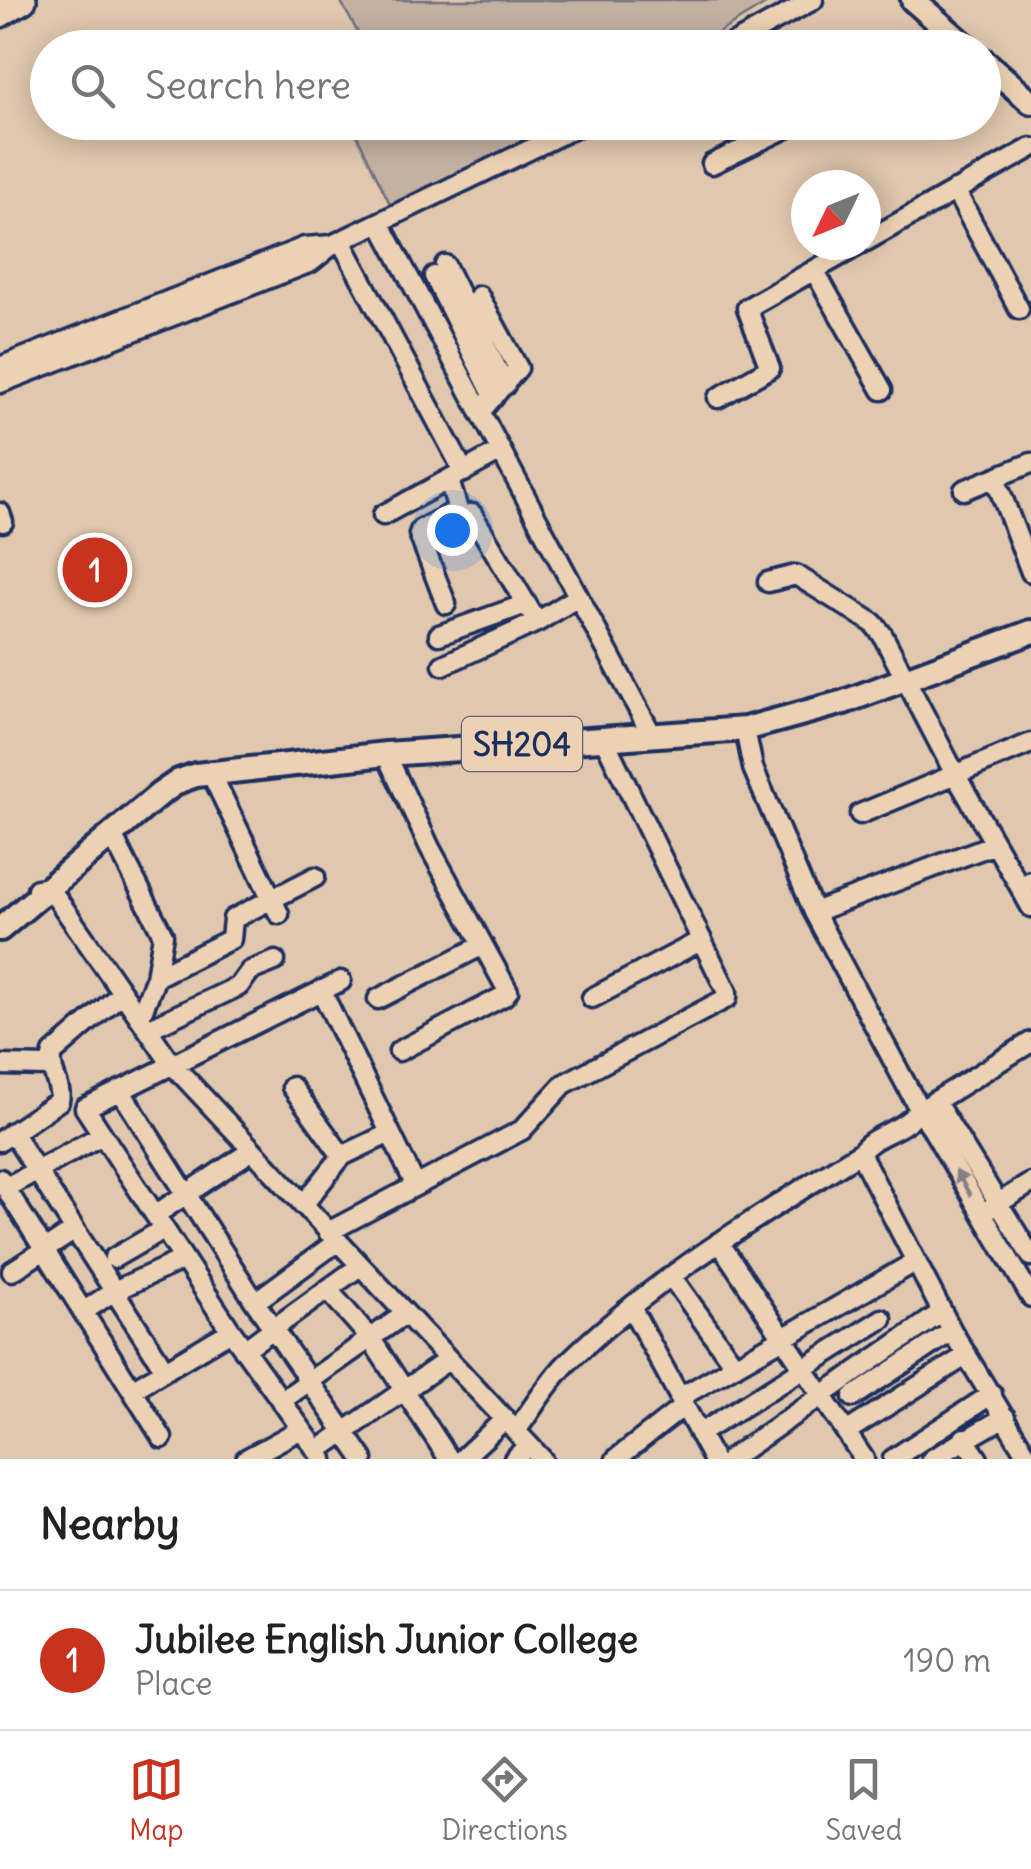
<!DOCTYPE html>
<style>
:root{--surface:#fff;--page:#f2f2f2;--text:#222;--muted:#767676;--line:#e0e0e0;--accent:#c8321e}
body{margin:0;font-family:Delius,sans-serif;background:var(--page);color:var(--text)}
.compass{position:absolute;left:791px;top:170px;width:90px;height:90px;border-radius:50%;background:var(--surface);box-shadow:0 5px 25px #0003;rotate:227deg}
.you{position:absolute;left:452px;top:530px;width:35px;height:35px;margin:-25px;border:8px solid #fff;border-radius:50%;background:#1a73e8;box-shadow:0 0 0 15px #1a73e833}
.badge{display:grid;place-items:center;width:65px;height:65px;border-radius:50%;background:var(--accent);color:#fff;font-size:32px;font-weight:700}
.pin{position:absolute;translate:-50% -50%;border:5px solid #fff;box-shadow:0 2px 10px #0006}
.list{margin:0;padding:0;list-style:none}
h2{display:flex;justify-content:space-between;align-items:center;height:130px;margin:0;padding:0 40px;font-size:42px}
h2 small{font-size:32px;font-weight:400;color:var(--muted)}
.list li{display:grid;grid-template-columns:65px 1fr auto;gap:30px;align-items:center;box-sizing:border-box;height:140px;padding:0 40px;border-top:2px solid var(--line)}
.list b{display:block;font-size:38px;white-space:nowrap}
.list p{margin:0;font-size:32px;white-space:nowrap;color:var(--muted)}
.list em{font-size:32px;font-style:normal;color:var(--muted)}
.icon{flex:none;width:55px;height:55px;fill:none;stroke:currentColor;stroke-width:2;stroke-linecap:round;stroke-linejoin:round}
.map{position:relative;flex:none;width:1031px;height:1459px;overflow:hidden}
.search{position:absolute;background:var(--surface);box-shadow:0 5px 25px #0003;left:30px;right:30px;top:30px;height:110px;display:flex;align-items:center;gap:25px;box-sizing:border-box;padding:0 35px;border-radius:55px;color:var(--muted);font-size:38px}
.sheet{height:270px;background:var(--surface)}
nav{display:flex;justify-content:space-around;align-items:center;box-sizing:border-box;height:140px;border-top:2px solid var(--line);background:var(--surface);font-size:28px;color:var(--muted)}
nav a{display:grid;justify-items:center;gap:5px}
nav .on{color:var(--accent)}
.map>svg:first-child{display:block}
.green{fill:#c3b1a2;stroke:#6f7080;stroke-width:2.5}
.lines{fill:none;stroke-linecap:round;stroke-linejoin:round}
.minor-casing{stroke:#1b2f5e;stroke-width:25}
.major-casing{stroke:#1b2f5e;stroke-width:30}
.highway-casing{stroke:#1b2f5e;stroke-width:32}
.minor{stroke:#edd1b3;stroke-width:18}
.major{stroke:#edd1b3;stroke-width:22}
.highway{stroke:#edd1b3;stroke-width:25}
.oneway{fill:#848088}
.labels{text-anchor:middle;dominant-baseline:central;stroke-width:10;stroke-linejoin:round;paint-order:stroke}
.shield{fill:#edd1b3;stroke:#5a6078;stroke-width:2.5}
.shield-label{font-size:32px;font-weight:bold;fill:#1b2f5e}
</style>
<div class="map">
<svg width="1031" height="1459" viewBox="0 0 1031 1459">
<rect width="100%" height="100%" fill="#e0c7ae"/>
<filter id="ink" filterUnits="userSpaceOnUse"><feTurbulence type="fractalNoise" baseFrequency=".01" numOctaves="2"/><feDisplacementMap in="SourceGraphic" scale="20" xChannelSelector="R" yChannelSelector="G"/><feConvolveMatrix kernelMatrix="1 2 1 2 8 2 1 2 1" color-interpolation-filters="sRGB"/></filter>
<g filter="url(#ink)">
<path class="green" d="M340,0H772L695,47H350L362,40Z
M351,123H574L391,206Z"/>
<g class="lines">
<g class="minor-casing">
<path id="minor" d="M725,48L813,0
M736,122L749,146
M712,164L799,122
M955,190L1019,309
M380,223L653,737
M341,241L464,472
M866,241L1031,148
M445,265L505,385
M814,270L882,390
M434,276L494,397
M479,296L518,368L480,412
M0,367L305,247L332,245
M0,383L311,262L332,245L587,122
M718,398L770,368L747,308L859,245
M995,478L1031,572
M964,490L1031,463
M0,513L3,522
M472,514L537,622
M383,515L501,451
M768,582L796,575L873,623L882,634L955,774L1020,887
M446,604L419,534L421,529L458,510L449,480
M439,635L526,604
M443,665L537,622L578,597
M745,729L753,768L814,912L917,1105V1112C902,1132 875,1133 861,1152L863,1159L952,1331L1029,1459
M386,754L430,848L508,991L504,996L399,1051
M210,771L279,914
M860,814L1031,743
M112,835L163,935L156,977L140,1017
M1031,881L1020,887L1031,907
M37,889L49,887L171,1063L542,1459
M814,912L995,844
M156,977L231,939L233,919L315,877
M321,990L416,1186
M592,998L702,940
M378,999L483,945
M148,1029L239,986L250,971L275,961
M0,1065L50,1066
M292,1087L342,1156
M120,1090L255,1302L363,1459
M935,1101L1031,1256
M926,1107L1031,1042
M921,1110L1031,1297
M12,1132L165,1370
M0,1141L59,1101C63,1085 47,1071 53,1053L122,993
M0,1179L162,1438
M5,1188L102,1135
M303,1205L342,1156L390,1133
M989,1209L1031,1183
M155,1215L251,1151
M328,1232L522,1130L564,1084L727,998V992L604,739
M719,1242L864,1459
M114,1258L164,1229
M12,1271L75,1230
M671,1276L735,1366
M328,1290L371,1339L449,1459
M255,1302L338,1241
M632,1309L713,1459
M83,1312L114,1291L184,1259
M244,1350L360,1266
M132,1390L231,1331
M853,1397L952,1331
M679,1398L915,1262
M281,1401L405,1314
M516,1431C532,1409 548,1382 567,1363C654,1278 760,1216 861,1152
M846,1432L967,1355
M699,1434L882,1319
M964,1438L978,1459
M317,1451L448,1360
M246,1459L301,1429
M323,1459L231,1331L85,1108L341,981
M462,1459L505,1419
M514,1459L529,1445
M616,1459L684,1406
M730,1459L942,1312
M893,1459L992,1394
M932,1459L1005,1417"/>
</g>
<g class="major-casing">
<path id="major" d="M913,0L968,48
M984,61L1031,102
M0,929L160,794L179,781L196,775L386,754L745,729L844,702L1031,632"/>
</g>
<g class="highway-casing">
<path id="highway" d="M0,14L23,0"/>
</g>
<use href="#minor" class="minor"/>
<use href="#major" class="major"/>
<use href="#highway" class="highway"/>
</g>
<defs><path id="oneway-solid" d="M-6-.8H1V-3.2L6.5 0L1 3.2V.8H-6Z" transform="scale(2.5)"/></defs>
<use class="oneway" href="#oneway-solid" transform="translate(963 1183) rotate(-120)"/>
</g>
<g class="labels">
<rect class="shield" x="462" y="717" width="120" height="54" rx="8"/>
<g class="shield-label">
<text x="522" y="744">SH204</text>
</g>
</g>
</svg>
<svg class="compass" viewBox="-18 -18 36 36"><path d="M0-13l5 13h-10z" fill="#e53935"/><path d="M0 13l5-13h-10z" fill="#767676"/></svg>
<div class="you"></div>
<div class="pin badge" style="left:95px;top:570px">1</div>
<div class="search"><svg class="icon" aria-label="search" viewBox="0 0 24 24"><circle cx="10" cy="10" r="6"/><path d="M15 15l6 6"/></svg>Search here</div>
</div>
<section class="sheet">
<h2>Nearby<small></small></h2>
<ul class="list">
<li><span class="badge">1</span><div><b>Jubilee English Junior College</b><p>Place</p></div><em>190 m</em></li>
</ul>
</section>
<nav>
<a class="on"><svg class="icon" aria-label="map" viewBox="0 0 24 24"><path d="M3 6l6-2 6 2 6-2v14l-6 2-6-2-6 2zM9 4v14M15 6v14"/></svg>Map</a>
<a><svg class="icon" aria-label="directions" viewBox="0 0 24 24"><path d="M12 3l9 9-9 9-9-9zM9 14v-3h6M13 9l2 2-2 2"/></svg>Directions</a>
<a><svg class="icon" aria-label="saved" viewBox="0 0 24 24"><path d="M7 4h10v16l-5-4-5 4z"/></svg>Saved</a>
</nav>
